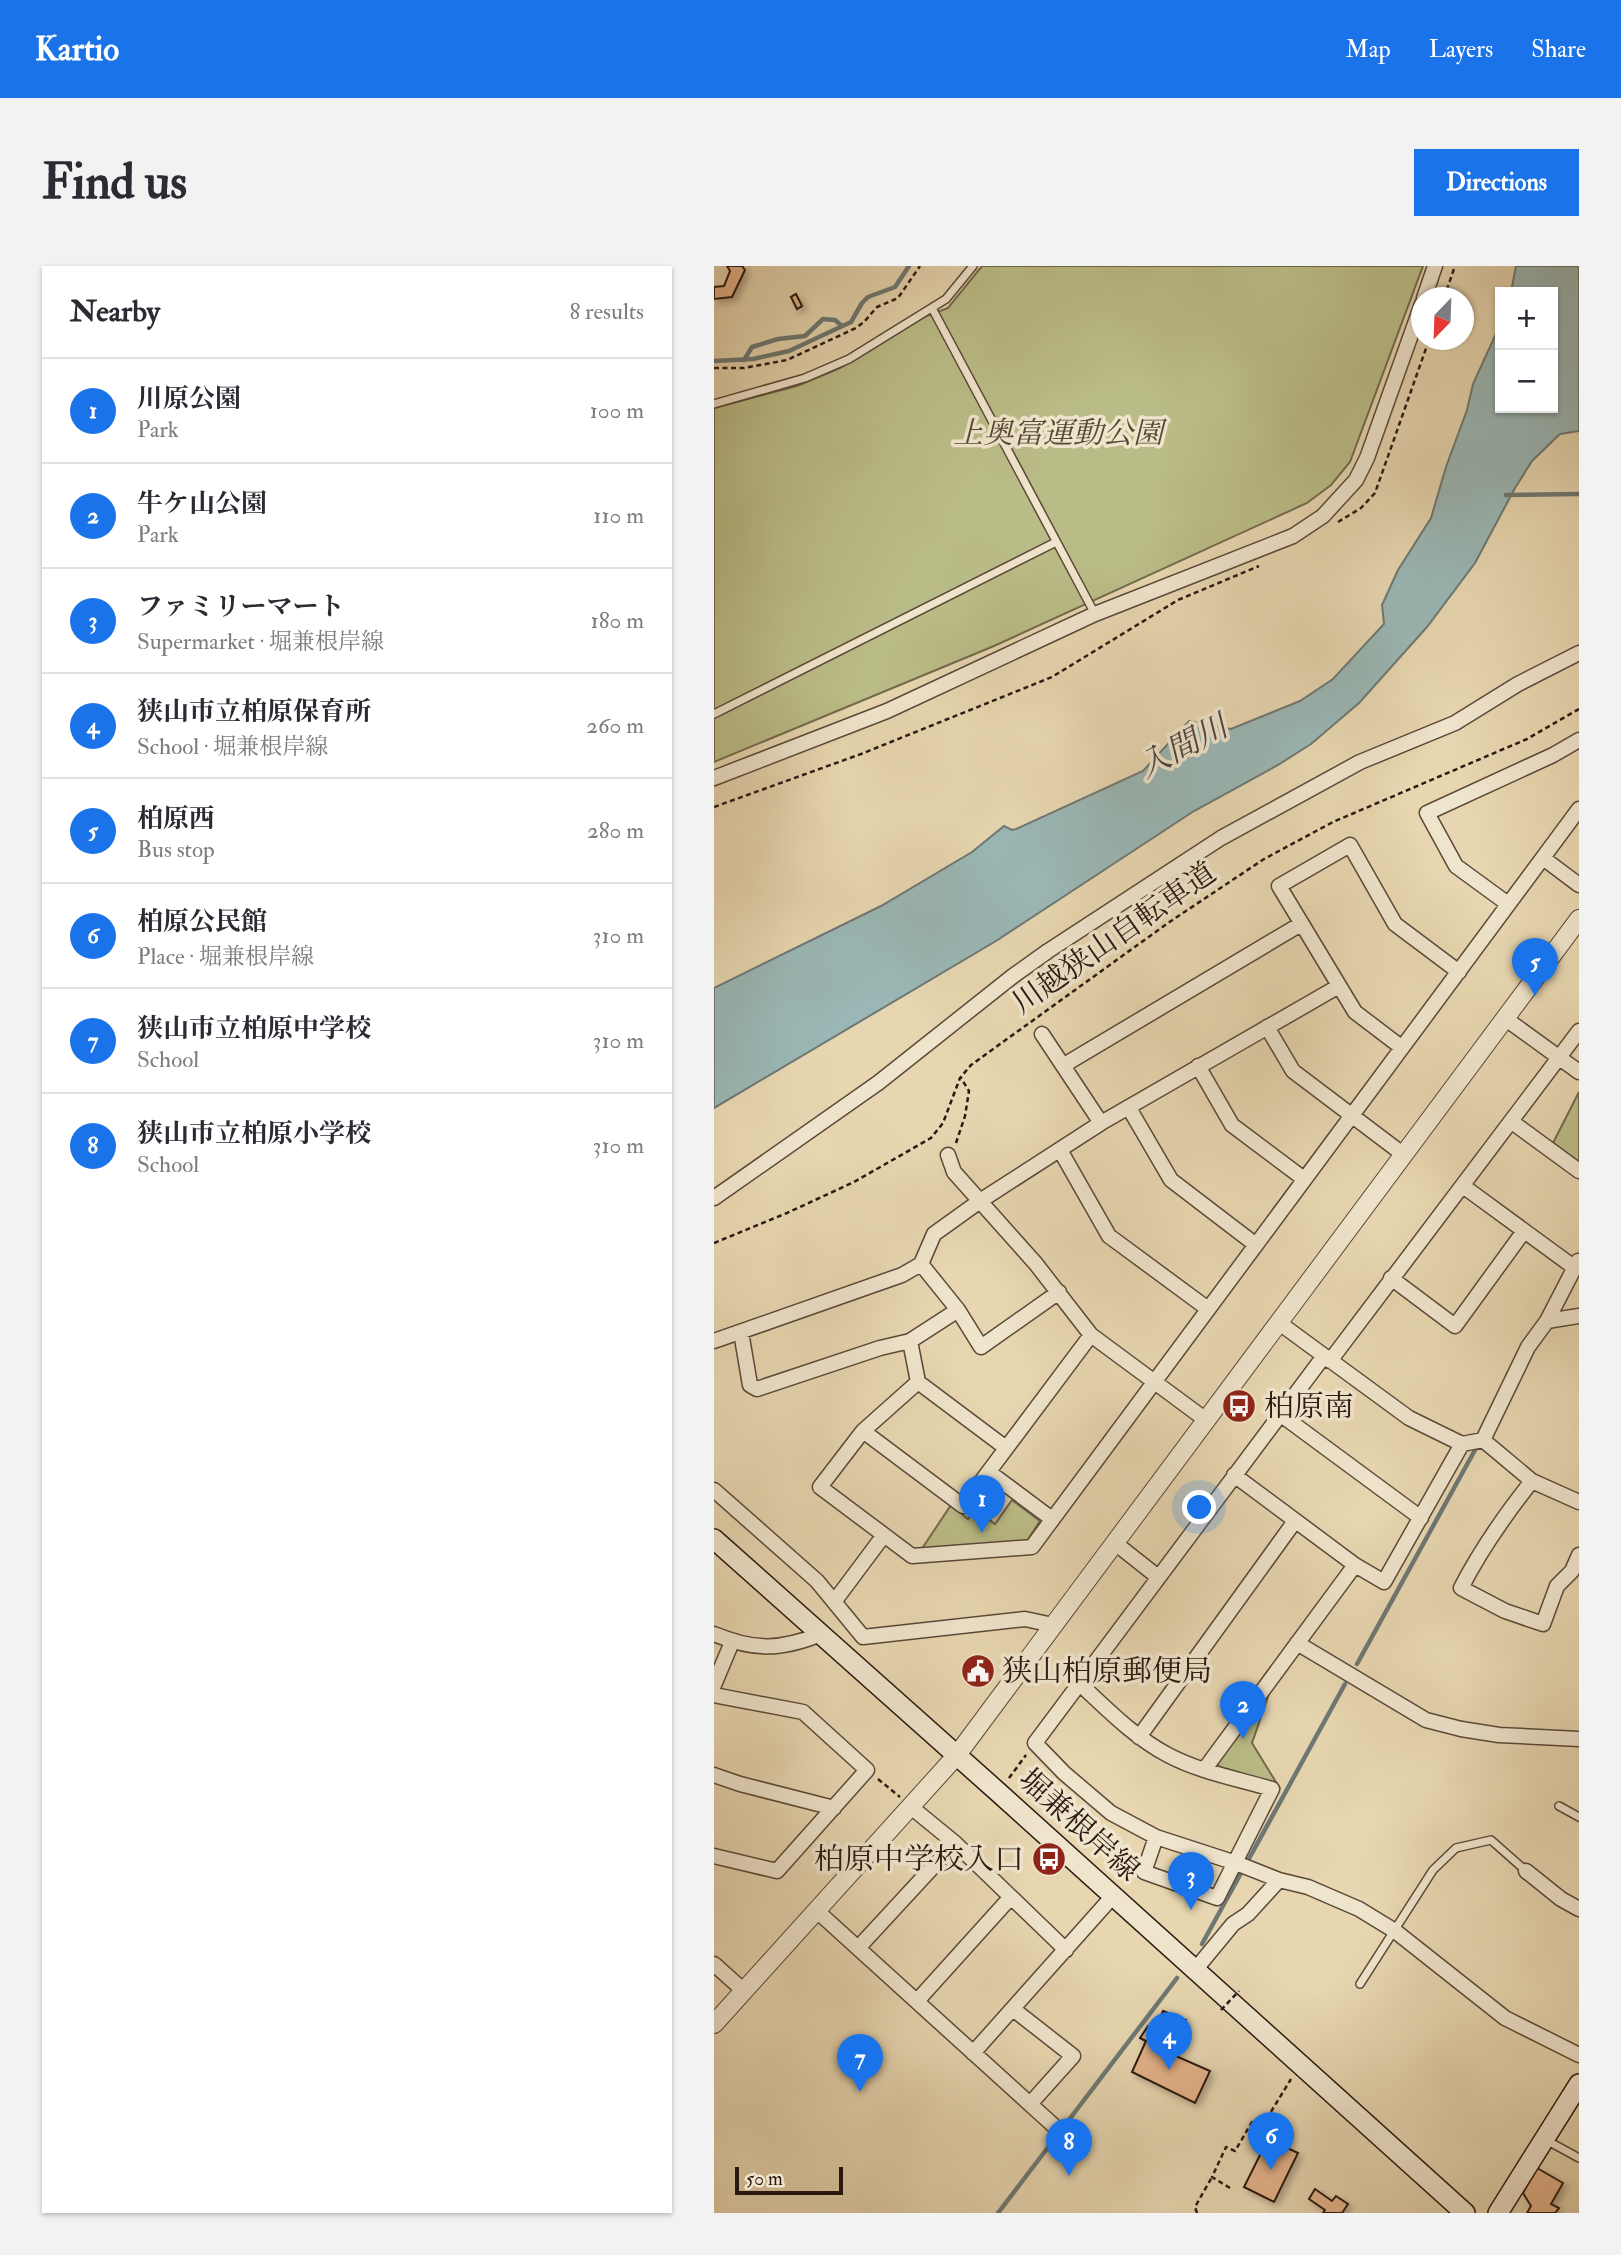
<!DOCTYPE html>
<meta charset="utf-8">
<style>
:root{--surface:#fff;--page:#f2f2f3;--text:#2b2b33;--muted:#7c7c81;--line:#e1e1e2;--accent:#1a73e8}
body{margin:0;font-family:"IM FELL Double Pica","Noto Serif JP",serif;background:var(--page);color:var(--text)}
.controls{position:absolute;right:21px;top:21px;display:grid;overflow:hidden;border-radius:0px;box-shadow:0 2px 5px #0004}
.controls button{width:63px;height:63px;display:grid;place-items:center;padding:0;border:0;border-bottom:2px solid var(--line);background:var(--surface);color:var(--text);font:35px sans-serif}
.compass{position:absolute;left:697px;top:21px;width:63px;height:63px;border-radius:50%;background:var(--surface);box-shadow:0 2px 5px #0004;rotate:203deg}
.scale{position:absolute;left:21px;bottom:18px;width:108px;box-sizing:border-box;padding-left:7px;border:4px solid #2b1911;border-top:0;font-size:19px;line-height:24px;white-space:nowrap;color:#2b1911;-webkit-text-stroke:5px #efe4cc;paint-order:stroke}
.you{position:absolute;left:486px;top:1242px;width:24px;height:24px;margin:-18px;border:5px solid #fff;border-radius:50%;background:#1a73e8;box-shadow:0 0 0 10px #1a73e833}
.badge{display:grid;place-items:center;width:46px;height:46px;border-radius:50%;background:var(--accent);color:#fff;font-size:23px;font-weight:700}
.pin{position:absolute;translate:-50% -58px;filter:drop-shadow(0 2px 4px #0008)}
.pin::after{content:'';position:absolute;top:37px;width:24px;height:21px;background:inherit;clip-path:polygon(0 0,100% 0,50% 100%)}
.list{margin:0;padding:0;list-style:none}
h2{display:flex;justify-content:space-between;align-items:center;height:91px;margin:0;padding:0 28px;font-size:30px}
h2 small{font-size:23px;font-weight:400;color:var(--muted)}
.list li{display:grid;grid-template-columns:46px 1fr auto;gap:21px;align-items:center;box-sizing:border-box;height:105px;padding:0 28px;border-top:2px solid var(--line)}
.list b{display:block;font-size:26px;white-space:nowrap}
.list p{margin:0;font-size:23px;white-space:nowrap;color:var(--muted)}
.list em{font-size:23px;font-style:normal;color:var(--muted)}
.map{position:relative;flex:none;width:865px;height:1947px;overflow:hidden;border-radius:0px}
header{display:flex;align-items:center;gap:42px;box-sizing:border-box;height:98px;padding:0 35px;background:var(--accent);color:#fff}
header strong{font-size:33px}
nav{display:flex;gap:38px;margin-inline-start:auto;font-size:24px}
.intro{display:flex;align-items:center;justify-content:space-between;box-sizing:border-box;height:168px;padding:0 42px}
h1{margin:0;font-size:49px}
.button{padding:18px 32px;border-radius:0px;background:var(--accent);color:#fff;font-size:24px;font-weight:700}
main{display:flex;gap:42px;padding:0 42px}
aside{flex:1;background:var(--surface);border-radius:0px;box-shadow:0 2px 5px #0004}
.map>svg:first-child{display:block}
.green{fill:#babc87;stroke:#726a4c;stroke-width:2}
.water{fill:#9ab7b5;stroke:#6e7873;stroke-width:2}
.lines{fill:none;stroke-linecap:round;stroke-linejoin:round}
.stream{stroke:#6e7873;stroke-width:4.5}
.building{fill:#e4b289;stroke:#2b1911;stroke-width:2;filter:url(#shadow)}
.service-casing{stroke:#5a4839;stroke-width:10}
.minor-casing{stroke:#5a4839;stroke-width:17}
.tertiary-casing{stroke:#5a4839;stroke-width:20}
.secondary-casing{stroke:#2b1911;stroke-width:22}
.path{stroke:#2b1911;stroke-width:2.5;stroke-dasharray:5 3.5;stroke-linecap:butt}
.service{stroke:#efe4cc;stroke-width:7}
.minor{stroke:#efe4cc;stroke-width:14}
.tertiary{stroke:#efe4cc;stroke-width:18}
.secondary{stroke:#efe4cc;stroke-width:19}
.path-bridge{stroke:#2b1911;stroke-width:2.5;stroke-dasharray:5 3.5;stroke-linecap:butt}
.labels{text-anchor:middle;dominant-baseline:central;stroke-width:7;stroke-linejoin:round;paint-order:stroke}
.park-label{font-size:30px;font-style:italic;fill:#564a34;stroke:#efe4cc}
.street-label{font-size:30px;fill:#2b1911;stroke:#efe4cc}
.poi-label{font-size:30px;fill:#2b1911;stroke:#efe4cc;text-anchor:start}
.water-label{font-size:32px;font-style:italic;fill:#4c4842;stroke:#efe4cc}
</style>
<header>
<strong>Kartio</strong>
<nav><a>Map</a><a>Layers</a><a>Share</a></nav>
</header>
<div class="intro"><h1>Find us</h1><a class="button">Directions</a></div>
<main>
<aside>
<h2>Nearby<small>8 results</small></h2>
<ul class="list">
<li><span class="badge">1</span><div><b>川原公園</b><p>Park</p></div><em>100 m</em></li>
<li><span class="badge">2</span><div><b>牛ケ山公園</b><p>Park</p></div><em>110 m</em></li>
<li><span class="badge">3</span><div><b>ファミリーマート</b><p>Supermarket · 堀兼根岸線</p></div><em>180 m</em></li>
<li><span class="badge">4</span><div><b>狭山市立柏原保育所</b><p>School · 堀兼根岸線</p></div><em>260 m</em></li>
<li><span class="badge">5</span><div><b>柏原西</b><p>Bus stop</p></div><em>280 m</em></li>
<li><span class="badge">6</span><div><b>柏原公民館</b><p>Place · 堀兼根岸線</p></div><em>310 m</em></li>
<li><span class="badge">7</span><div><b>狭山市立柏原中学校</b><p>School</p></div><em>310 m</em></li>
<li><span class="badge">8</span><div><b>狭山市立柏原小学校</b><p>School</p></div><em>310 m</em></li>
</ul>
</aside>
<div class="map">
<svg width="865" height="1947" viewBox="0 0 865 1947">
<defs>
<filter id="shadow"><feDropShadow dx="4" dy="4" stdDeviation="3.5" flood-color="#0004"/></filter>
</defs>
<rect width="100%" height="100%" fill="#e7d6b0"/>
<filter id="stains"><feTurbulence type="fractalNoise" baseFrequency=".00286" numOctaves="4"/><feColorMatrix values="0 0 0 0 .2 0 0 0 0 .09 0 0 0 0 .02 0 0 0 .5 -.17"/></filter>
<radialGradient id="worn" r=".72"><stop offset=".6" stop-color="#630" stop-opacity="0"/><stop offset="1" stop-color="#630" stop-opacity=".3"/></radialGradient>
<path class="green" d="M268,0H709L636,196L617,219L593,237L280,380L0,496V142L83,120L126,102L210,51L234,42Z
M865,826V896L839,877Z
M298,1234L326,1255L313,1275L207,1284L237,1239L254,1253L261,1243L281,1258Z
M555,1428L538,1477L565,1521L505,1501L503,1494Z"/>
<path class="water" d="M802,0H865V165L846,168L818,195L801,222L761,297L713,361L645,437L597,478L564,499L480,545L282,675L0,842V722L167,640L258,586L290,560L298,564L302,563L429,505L475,455L517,463L586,435L619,413L670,358L668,339L684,304L717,252L732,201L753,144L759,118L786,59V142H839V26H797Z"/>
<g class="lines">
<path class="stream" d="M30,94L38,81L64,73L91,70L109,53L121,54L128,60
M0,95L39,93L75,85L137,56L148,37L154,31L181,21L195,0
M792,229L865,228
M643,1398L761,1184
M488,1678L631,1418
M284,1947L463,1712"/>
</g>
<path class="building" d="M13,0H28L31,4L18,31L0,33V21L10,20L16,5Z
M82,28L88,40L83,43L77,31Z
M449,1745L472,1754L458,1783L449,1779L448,1784L496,1805L481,1837L418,1806L432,1775L426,1772L434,1760L441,1764Z
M554,1873L584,1887L560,1936L530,1921Z
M823,1902L849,1917L837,1938L845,1942L841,1947H813L817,1940L809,1927Z
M601,1923L618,1935L622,1930L634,1938L628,1947H609L611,1944L595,1933Z"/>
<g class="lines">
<g class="service-casing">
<path id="service" d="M218,42L381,348
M0,138L91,112L135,93L232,33L259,0
M0,448L342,276
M845,1540L865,1551
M646,1718L719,1604L742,1582L777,1574L812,1605
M832,1874L865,1892"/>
</g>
<g class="minor-casing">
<path id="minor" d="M710,32L721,0
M0,512L173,445L381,348L579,270L609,250L642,214L653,192L708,38
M829,592L865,619
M794,638L742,600L713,547L839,489L865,474
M792,753L865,806
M553,761L579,805L690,889
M328,768L387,857
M687,781L641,746L565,620L636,579L681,658L745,706
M350,799L587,658
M484,800L518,859L590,913
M415,842L457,914L542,979
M798,856L865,905
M346,884L395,970L494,1043
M234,889L240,906L322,998L377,1069L492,1154
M749,920L861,1002
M0,932L164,817L299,710L334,685L507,572L646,496L741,457L804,418L865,387
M207,998L244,1044L196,1075L204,1116L292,1182
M677,1012L741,1060L810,965
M244,1044L267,1081L345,1026
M833,1055L864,995
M564,1056L695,1152L748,1178L769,1174L818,1215L865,1236
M27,1066L36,1119L43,1123L166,1082L196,1075
M0,1075L188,1009L207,998L220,968L266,935L387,857L625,720
M610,1090L321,1477L350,1507L397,1547L442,1571L522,1597L565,1614L594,1621L645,1643L681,1665L791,1752L865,1789
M616,1095L865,765
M204,1116L149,1165L106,1221L198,1290L318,1281L865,543
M566,1148L707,1252
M149,1165L249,1240L377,1069
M769,1174L814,1081L833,1055L865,1050
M275,1206L338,1253
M520,1209L641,1299L670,1316L748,1178
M818,1215C791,1249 767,1283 747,1322L791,1345L829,1358L843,1320L858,1305L865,1289
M0,1224L103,1315L149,1371L311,1353L339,1359
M401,1277L444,1311
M120,1336L170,1269
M0,1368C41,1385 67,1384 107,1368
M583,1377L712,1454L747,1463L785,1469L865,1473
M365,1417C393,1443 420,1471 454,1489C486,1506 524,1513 558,1523L503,1632L430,1606L442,1571
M0,1419L18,1376
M0,1429L89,1446L153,1504L63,1605L0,1590
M425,1471L581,1255
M490,1504L641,1299
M0,1509L26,1518L120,1542
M197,1541L241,1577L352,1684
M812,1605L847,1633L865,1643
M103,1645L339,1859
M144,1682L241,1577
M0,1698L30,1725
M481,1704L519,1658L534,1648L565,1614
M203,1735L296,1632
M299,1743L359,1790L316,1838
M259,1787L399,1630"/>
</g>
<g class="tertiary-casing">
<path id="tertiary" d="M0,1758L243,1489L865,653"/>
</g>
<g class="secondary-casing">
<path id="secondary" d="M0,1273L284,1526L751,1947
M784,1947L865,1818"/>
</g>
<path class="path" d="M730,32L741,0
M0,102H30L73,94L142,62L150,56L163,41L184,32L206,0
M624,256L647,242L661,227L715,74
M0,541L147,488L338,411L464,334L545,300
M242,877L251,850L255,825L247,812
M0,977L73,947L140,916L217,872L229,857L246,812L257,799L454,657L550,593L619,556L813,473L865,443
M295,1512L312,1489
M164,1513L186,1531
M516,1922L498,1911L512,1881L521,1885L538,1856L547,1862L577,1813
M483,1947L481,1941L498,1911"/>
<use href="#service" class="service"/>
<use href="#minor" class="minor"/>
<use href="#tertiary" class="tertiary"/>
<use href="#secondary" class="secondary"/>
<path class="path-bridge" d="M507,1744L525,1725"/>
</g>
<defs>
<g id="bus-disc" transform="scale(1.75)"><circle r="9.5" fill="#8f2418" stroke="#efe4cc"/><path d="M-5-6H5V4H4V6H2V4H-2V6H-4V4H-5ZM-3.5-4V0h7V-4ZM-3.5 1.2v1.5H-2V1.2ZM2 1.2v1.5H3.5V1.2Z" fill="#fff"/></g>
<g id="civic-disc" transform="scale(1.75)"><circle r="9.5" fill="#8f2418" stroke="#efe4cc"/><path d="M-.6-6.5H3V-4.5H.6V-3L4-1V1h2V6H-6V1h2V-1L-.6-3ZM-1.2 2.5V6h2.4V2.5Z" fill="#fff"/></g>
</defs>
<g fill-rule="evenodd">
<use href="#bus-disc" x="525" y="1140"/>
<use href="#civic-disc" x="264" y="1405"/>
<use href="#bus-disc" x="335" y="1593"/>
</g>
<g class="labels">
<g class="park-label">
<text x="344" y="167">上奥富運動公園</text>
</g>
<g class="street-label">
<text transform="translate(400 672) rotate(-35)">川越狭山自転車道</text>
<text transform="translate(365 1559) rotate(42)">堀兼根岸線</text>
</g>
<g class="poi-label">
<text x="550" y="1140">柏原南</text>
<text x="288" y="1405">狭山柏原郵便局</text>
<text x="310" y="1593" text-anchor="end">柏原中学校入口</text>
</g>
<g class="water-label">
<text transform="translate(469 481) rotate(-28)">入間川</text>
</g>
</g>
<rect width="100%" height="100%" filter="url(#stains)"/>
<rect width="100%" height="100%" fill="url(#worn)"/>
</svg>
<div class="controls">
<button>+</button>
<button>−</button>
</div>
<svg class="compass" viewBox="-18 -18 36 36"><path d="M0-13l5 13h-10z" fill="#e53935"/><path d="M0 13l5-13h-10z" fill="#7c7c81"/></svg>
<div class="scale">50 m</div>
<div class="you"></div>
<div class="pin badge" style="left:268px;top:1267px">1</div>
<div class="pin badge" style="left:529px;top:1473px">2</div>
<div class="pin badge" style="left:477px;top:1644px">3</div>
<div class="pin badge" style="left:455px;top:1804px">4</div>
<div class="pin badge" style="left:821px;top:730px">5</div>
<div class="pin badge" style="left:557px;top:1904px">6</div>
<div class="pin badge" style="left:146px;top:1826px">7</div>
<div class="pin badge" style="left:355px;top:1910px">8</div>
</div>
</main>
